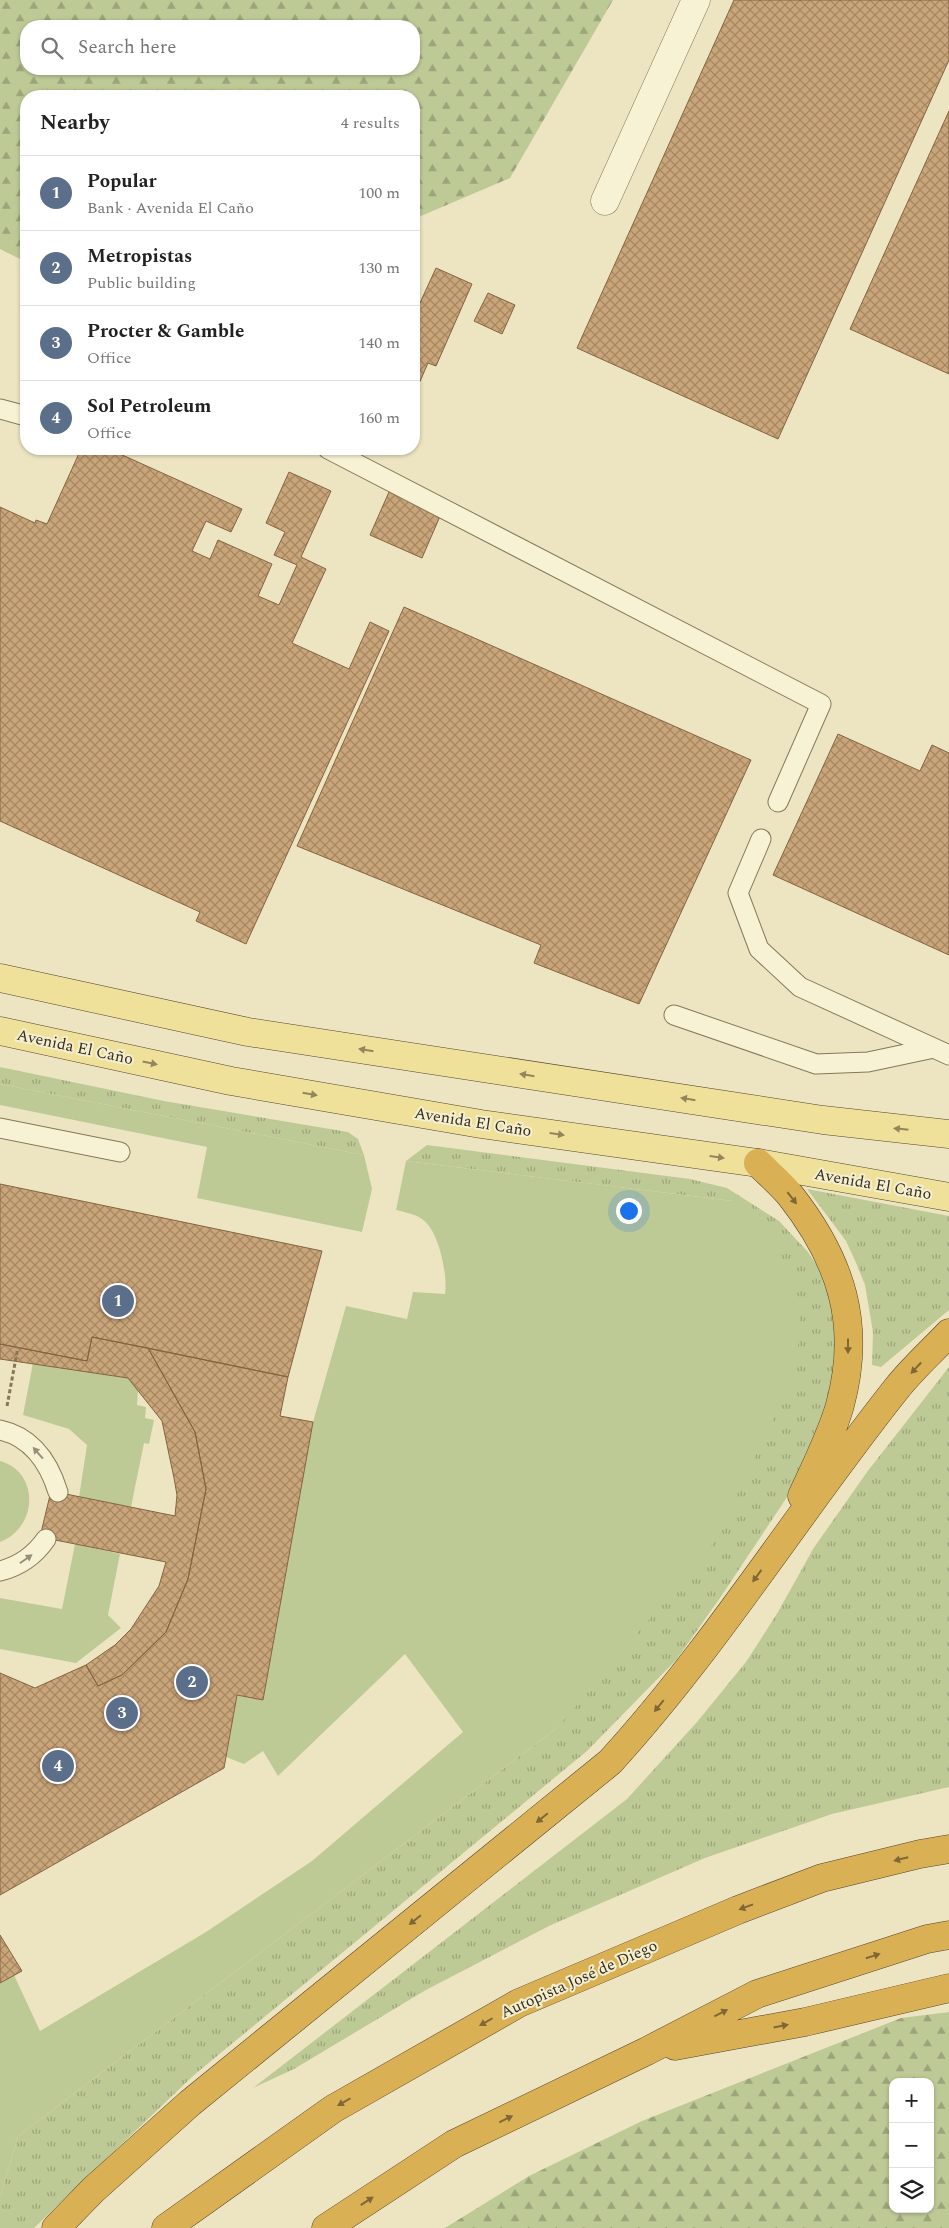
<!DOCTYPE html>
<meta charset="utf-8">
<style>
:root{--surface:#fff;--page:#f2f2f2;--text:#222;--muted:#767676;--line:#e0e0e0;--accent:#0b8043}
body{margin:0;font-family:Spectral,serif;background:var(--page);color:var(--text)}
.controls{position:absolute;right:15px;bottom:15px;display:grid;overflow:hidden;border-radius:10px;box-shadow:0 1px 4px #0004}
.controls button{width:45px;height:45px;display:grid;place-items:center;padding:0;border:0;border-bottom:1px solid var(--line);background:var(--surface);color:var(--text);font:25px sans-serif}
.you{position:absolute;left:628px;top:1210px;width:18px;height:18px;margin:-12px;border:4px solid #fff;border-radius:50%;background:#1a73e8;box-shadow:0 0 0 8px #1a73e833}
.badge{display:grid;place-items:center;width:32px;height:32px;border-radius:50%;background:var(--accent);color:#fff;font-size:16px;font-weight:700}
.pin{position:absolute;translate:-50% -50%;border:2px solid #fff;box-shadow:0 1px 5px #0006}
.list{margin:0;padding:0;list-style:none}
h2{display:flex;justify-content:space-between;align-items:center;height:65px;margin:0;padding:0 20px;font-size:21px}
h2 small{font-size:16px;font-weight:400;color:var(--muted)}
.list li{display:grid;grid-template-columns:32px 1fr auto;gap:15px;align-items:center;box-sizing:border-box;height:75px;padding:0 20px;border-top:1px solid var(--line)}
.list b{display:block;font-size:19px;white-space:nowrap}
.list p{margin:0;font-size:16px;white-space:nowrap;color:var(--muted)}
.list em{font-size:16px;font-style:normal;color:var(--muted)}
.icon{flex:none;width:28px;height:28px;fill:none;stroke:currentColor;stroke-width:2;stroke-linecap:round;stroke-linejoin:round}
.map{position:relative;flex:none;width:949px;height:2228px;overflow:hidden}
.search{position:absolute;background:var(--surface);box-shadow:0 1px 4px #0004;left:20px;top:20px;width:400px;height:55px;display:flex;align-items:center;gap:12px;box-sizing:border-box;padding:0 18px;border-radius:20px;color:var(--muted);font-size:19px}
.panel{position:absolute;background:var(--surface);box-shadow:0 1px 4px #0004;left:20px;top:90px;width:400px;height:365px;border-radius:20px}
.map>svg:first-child{display:block}
.grass{fill:url(#grass-tufts)}
.forest{fill:url(#forest-firs);fill-rule:evenodd}
.green{fill:#beca96}
.building{fill:url(#building-cross-hatch);stroke:#846440}
.lines{fill:none;stroke-linecap:round;stroke-linejoin:round}
.lane-casing{stroke:#86775a;stroke-width:21}
.street-casing{stroke:#86775a;stroke-width:29}
.primary-casing{stroke:#54442e;stroke-width:29}
.highway-casing{stroke:#54442e;stroke-width:29}
.path{stroke:#86775a;stroke-width:3;stroke-dasharray:4 2.5;stroke-linecap:butt}
.lane{stroke:#f8f2d5;stroke-width:19}
.street{stroke:#f8f2d5;stroke-width:28}
.primary{stroke:#efe09a;stroke-width:28}
.highway{stroke:#dab054;stroke-width:28}
.oneway{fill:#92865c}
.oneway2{fill:#806736}
.oneway3{fill:#978f79}
.labels{text-anchor:middle;dominant-baseline:central;stroke-width:4;stroke-linejoin:round;paint-order:stroke}
.street-label{font-size:16px;fill:#362c1d;stroke:#f4efd1}
</style>
<div class="map">
<svg width="949" height="2228" viewBox="0 0 949 2228">
<defs>
<pattern id="grass-tufts" width="24" height="20" patternUnits="userSpaceOnUse" patternTransform="scale(1.25)"><rect width="24" height="20" fill="#beca96"/><path d="M3 7l-1-3M5 7V3M7 7l1-3M15 17l-1-3M17 17v-4M19 17l1-3" fill="none" stroke="#9ba47a"/></pattern>
<pattern id="forest-firs" width="22" height="20" patternUnits="userSpaceOnUse" patternTransform="scale(1.25)"><rect width="22" height="20" fill="#beca96"/><path d="M5 1l3.5 6h-7zM16 11l3.5 6h-7z" fill="#9ba47a"/></pattern>
<pattern id="building-cross-hatch" width="8" height="8" patternUnits="userSpaceOnUse" patternTransform="scale(1.25)"><rect width="8" height="8" fill="#caa579"/><path d="M0 0l8 8M0 8l8-8" fill="none" stroke="#a58763"/></pattern>
</defs>
<rect width="100%" height="100%" fill="#ede5c2"/>
<path class="grass" d="M0,1067L164,1101L348,1132L358,1139L364,1155L0,1084Z
M427,1145L690,1179L727,1188L779,1221L808,1252L823,1275L833,1304L838,1331L834,1394L803,1473L722,1595L677,1659L587,1751L194,2075L34,2228H0V2197L18,2136L558,1727L733,1201L406,1161Z
M807,1189L949,1216V1310L881,1367L872,1365L873,1332L865,1285L857,1265L846,1241Z
M949,1367V1787L832,1814L705,1858L551,1925L426,1990L294,2069L253,2088L627,1799L697,1722L746,1662L778,1612L813,1549L867,1472Z"/>
<path class="forest" d="M0,0H613L510,178L414,219V96H26V262L0,249ZM26,26H414V69H26Z
M949,2012V2228H445L529,2176L642,2121L901,2018ZM893,2082H930V2209H893Z"/>
<path class="green" d="M0,1084L364,1155L372,1189L362,1232L197,1198L207,1147L0,1105Z
M406,1161L733,1201L775,1240L793,1286L801,1327L793,1378L713,1544L558,1727L18,2136L0,2197V1983L14,1975L40,2031L206,1932L312,1861L463,1732L405,1654L278,1776L263,1751L244,1764L226,1757L237,1695L263,1700L313,1422L346,1306L407,1319L413,1292L445,1294C448,1276 439,1230 422,1219C415,1214 404,1212 396,1210Z
M33,1363L128,1378L138,1390L137,1405L146,1407L145,1418L154,1420L149,1444L144,1443L131,1507L79,1497L87,1445L69,1429L23,1415Z
M0,1461C39,1471 39,1527 0,1542Z
M75,1544L120,1554L108,1615L121,1628L76,1663L0,1649V1598L62,1609Z"/>
<path class="building" d="M734,0H949V60L778,439L577,348Z
M949,111V374L850,329Z
M436,268L472,284L436,366L428,363L414,395V316Z
M488,293L515,305L502,334L474,321Z
M81,449H109L242,509L231,532L206,521L192,551L210,559L218,540L272,564L258,596L279,605L297,565L274,555L285,532L266,523L289,472L331,491L301,557L326,569L292,643L349,669L370,622L389,631L246,944L196,921L200,912L0,821V507L35,523L36,520L47,524Z
M389,492L441,514L422,558L370,535Z
M404,607L751,760L639,1004L534,963L541,945L297,846Z
M838,734L920,771L932,745L949,753V955L773,875Z
M0,1184L322,1251L288,1377L92,1337L87,1361L0,1344Z
M92,1337L148,1348L195,1432L206,1489L188,1579L166,1632L122,1675L98,1686L86,1665L115,1645L131,1629L159,1586L166,1562L40,1537L51,1491L175,1516L177,1495L174,1478L162,1421L128,1378L0,1359V1344L87,1361Z
M148,1348L288,1377L280,1416L313,1422L263,1700L237,1695L224,1768L0,1895V1673L35,1688L86,1665L98,1686L122,1675L166,1632L188,1579L206,1489L195,1432Z
M0,1935L22,1971L0,1983Z"/>
<g class="lines">
<g class="lane-casing">
<path id="lane" d="M0,409L26,416
M328,449L821,704L778,802
M761,839L738,893L759,949L800,987L949,1055
M674,1015L816,1064L868,1062L934,1048
M0,1128L120,1152
M0,1430C32,1437 49,1463 58,1492
M0,1571C20,1566 35,1555 46,1539"/>
</g>
<g class="street-casing">
<path id="street" d="M605,201L696,0"/>
</g>
<g class="primary-casing">
<path id="primary" d="M0,978L248,1032L823,1120L949,1134
M0,1031L231,1081L481,1124L758,1163L949,1197"/>
</g>
<g class="highway-casing">
<path id="highway" d="M758,1163C769,1174 781,1184 790,1195C841,1260 862,1324 840,1405C832,1434 815,1468 802,1496
M675,2046L805,2022L949,1988
M56,2228L93,2190L190,2103L610,1762C716,1646 799,1511 897,1388C913,1368 932,1351 949,1333
M166,2228L333,2109L519,2003L738,1910L822,1878L920,1854L949,1849
M326,2228L454,2144L647,2051L757,1994L927,1939L949,1935"/>
</g>
<path class="path" d="M7,1406L18,1347"/>
<use href="#lane" class="lane"/>
<use href="#street" class="street"/>
<use href="#primary" class="primary"/>
<use href="#highway" class="highway"/>
</g>
<defs><path id="oneway-solid" d="M-6-.8H1V-3.2L6.5 0L1 3.2V.8H-6Z" transform="scale(1.25)"/></defs>
<g class="oneway">
<use href="#oneway-solid" transform="translate(366 1050) rotate(-171)"/>
<use href="#oneway-solid" transform="translate(150 1063) rotate(12)"/>
<use href="#oneway-solid" transform="translate(527 1075) rotate(-171)"/>
<use href="#oneway-solid" transform="translate(310 1094) rotate(10)"/>
<use href="#oneway-solid" transform="translate(688 1099) rotate(-171)"/>
<use href="#oneway-solid" transform="translate(901 1129) rotate(-174)"/>
<use href="#oneway-solid" transform="translate(557 1134) rotate(8)"/>
<use href="#oneway-solid" transform="translate(717 1157) rotate(8)"/>
</g>
<g class="oneway2">
<use href="#oneway-solid" transform="translate(792 1198) rotate(52)"/>
<use href="#oneway-solid" transform="translate(848 1346) rotate(90)"/>
<use href="#oneway-solid" transform="translate(916 1368) rotate(133)"/>
<use href="#oneway-solid" transform="translate(757 1576) rotate(126)"/>
<use href="#oneway-solid" transform="translate(659 1706) rotate(129)"/>
<use href="#oneway-solid" transform="translate(542 1818) rotate(141)"/>
<use href="#oneway-solid" transform="translate(901 1859) rotate(166)"/>
<use href="#oneway-solid" transform="translate(746 1907) rotate(160)"/>
<use href="#oneway-solid" transform="translate(415 1920) rotate(141)"/>
<use href="#oneway-solid" transform="translate(873 1956) rotate(-18)"/>
<use href="#oneway-solid" transform="translate(721 2013) rotate(-27)"/>
<use href="#oneway-solid" transform="translate(486 2022) rotate(150)"/>
<use href="#oneway-solid" transform="translate(781 2026) rotate(-11)"/>
<use href="#oneway-solid" transform="translate(344 2102) rotate(150)"/>
<use href="#oneway-solid" transform="translate(506 2119) rotate(-26)"/>
<use href="#oneway-solid" transform="translate(367 2201) rotate(-33)"/>
</g>
<g class="oneway3">
<use href="#oneway-solid" transform="translate(38 1453) rotate(-131)"/>
<use href="#oneway-solid" transform="translate(26 1559) rotate(-35)"/>
</g>
<g class="labels">
<g class="street-label">
<text transform="translate(75 1047) rotate(12)">Avenida El Caño</text>
<text transform="translate(473 1122) rotate(9)">Avenida El Caño</text>
<text transform="translate(873 1184) rotate(10)">Avenida El Caño</text>
<text transform="translate(579 1979) rotate(-24)">Autopista José de Diego</text>
</g>
</g>
</svg>
<div class="controls">
<button>+</button>
<button>−</button>
<button><svg class="icon" aria-label="layers" viewBox="0 0 24 24"><path d="M12 4l9 5-9 5-9-5zM3 14l9 5 9-5"/></svg></button>
</div>
<div class="you"></div>
<div class="pin badge" style="left:118px;top:1301px;background:#5c6f8a">1</div>
<div class="pin badge" style="left:192px;top:1682px;background:#5c6f8a">2</div>
<div class="pin badge" style="left:122px;top:1713px;background:#5c6f8a">3</div>
<div class="pin badge" style="left:58px;top:1766px;background:#5c6f8a">4</div>
<div class="search"><svg class="icon" aria-label="search" viewBox="0 0 24 24"><circle cx="10" cy="10" r="6"/><path d="M15 15l6 6"/></svg>Search here</div>
<section class="panel">
<h2>Nearby<small>4 results</small></h2>
<ul class="list">
<li><span class="badge" style="background:#5c6f8a">1</span><div><b>Popular</b><p>Bank · Avenida El Caño</p></div><em>100 m</em></li>
<li><span class="badge" style="background:#5c6f8a">2</span><div><b>Metropistas</b><p>Public building</p></div><em>130 m</em></li>
<li><span class="badge" style="background:#5c6f8a">3</span><div><b>Procter &amp; Gamble</b><p>Office</p></div><em>140 m</em></li>
<li><span class="badge" style="background:#5c6f8a">4</span><div><b>Sol Petroleum</b><p>Office</p></div><em>160 m</em></li>
</ul>
</section>
</div>
